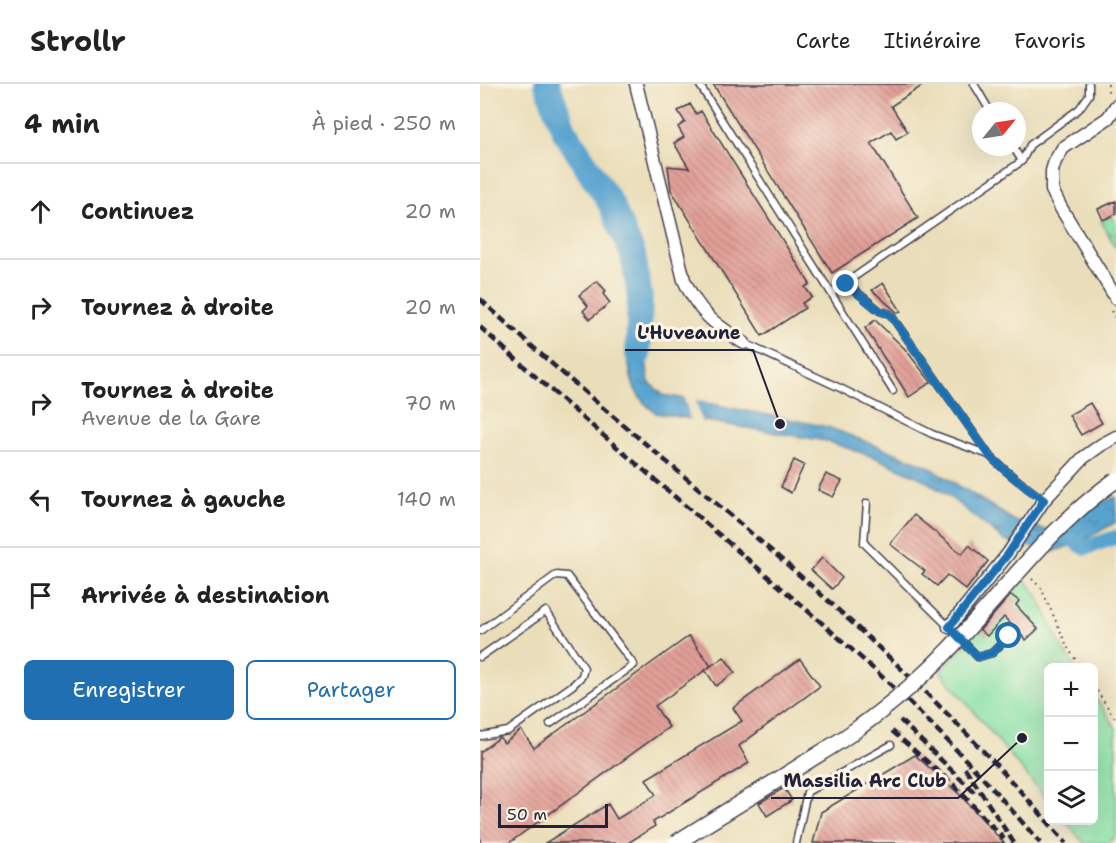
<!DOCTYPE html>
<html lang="fr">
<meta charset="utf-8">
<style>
:root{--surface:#fff;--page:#f6f6f6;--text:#222;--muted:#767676;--line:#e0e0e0;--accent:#1f6fb2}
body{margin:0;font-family:"Shantell Sans",sans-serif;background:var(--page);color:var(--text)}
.controls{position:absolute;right:18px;bottom:18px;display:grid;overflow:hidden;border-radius:9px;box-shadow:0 6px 24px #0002}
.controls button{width:54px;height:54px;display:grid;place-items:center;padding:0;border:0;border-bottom:2px solid var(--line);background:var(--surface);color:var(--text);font:30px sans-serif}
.compass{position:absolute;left:492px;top:18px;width:54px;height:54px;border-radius:50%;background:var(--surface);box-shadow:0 6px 24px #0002;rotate:60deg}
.scale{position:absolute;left:18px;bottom:15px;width:110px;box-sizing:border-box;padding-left:6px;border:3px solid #22223b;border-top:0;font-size:16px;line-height:21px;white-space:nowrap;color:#22223b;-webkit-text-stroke:4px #fcf5e5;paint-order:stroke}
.stop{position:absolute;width:18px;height:18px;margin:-14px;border:4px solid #1f6fb2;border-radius:50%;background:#fff}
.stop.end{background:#1f6fb2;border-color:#fff;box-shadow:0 2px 6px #0008}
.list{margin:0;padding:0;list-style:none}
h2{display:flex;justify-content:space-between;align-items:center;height:78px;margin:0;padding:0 24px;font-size:26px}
h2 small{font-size:20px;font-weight:400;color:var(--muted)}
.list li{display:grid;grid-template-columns:39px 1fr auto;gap:18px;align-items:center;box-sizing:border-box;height:96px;padding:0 24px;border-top:2px solid var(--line)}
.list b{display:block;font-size:22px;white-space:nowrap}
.list p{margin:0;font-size:20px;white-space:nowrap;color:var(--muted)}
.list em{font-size:20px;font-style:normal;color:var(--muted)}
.actions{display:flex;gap:12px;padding:18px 24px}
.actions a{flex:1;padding:14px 0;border:2px solid var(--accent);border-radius:9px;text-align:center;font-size:21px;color:var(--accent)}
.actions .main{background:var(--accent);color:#fff}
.icon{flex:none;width:33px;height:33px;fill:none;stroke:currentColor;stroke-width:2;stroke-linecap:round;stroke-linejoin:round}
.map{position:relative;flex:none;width:636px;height:759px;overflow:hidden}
header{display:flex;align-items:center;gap:36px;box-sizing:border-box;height:84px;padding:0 30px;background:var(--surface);border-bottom:2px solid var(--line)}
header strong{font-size:28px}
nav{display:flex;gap:33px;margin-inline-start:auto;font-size:21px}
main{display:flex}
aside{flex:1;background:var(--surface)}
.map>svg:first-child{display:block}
.cemetery{fill:url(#cemetery-stones);stroke:#548271;stroke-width:1.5}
.green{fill:#87e1a7;stroke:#548271;stroke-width:1.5}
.water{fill:url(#water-ripples);stroke:#3c6285;stroke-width:1.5}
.pier{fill:#eadeba}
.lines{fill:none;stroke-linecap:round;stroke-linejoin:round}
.canal{stroke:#57a3cf;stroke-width:15}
.river{stroke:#57a3cf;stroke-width:26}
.building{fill:url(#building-back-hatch)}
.service-casing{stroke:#403e4e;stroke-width:9}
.minor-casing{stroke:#403e4e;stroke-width:15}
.path{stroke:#403e4e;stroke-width:2;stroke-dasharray:1.5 4.5;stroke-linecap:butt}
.service{stroke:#fff;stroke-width:6}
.minor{stroke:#fff;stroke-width:12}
.rail{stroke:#22223b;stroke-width:4.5;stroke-dasharray:9 4.5;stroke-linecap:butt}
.tertiary-bridge-casing{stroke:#403e4e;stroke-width:18;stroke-linecap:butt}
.tertiary-bridge{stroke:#fff;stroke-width:15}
.route{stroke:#1f6fb2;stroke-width:8}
.leader{fill:none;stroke:#22223b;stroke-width:2}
.callout-dot{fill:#22223b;stroke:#fcf5e5;stroke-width:2}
.callout-label{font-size:18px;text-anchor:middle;font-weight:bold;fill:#22223b;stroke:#fcf5e5;stroke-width:6;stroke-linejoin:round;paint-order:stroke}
</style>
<header>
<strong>Strollr</strong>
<nav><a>Carte</a><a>Itinéraire</a><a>Favoris</a></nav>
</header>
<main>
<aside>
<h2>4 min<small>À pied · 250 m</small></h2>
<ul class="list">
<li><svg class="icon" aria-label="ahead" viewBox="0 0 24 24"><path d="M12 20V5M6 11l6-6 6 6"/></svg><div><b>Continuez</b></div><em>20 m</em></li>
<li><svg class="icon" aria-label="right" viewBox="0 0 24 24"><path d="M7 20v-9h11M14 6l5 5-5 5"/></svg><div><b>Tournez à droite</b></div><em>20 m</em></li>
<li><svg class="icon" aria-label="right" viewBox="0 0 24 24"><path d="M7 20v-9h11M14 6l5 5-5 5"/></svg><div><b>Tournez à droite</b><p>Avenue de la Gare</p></div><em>70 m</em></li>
<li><svg class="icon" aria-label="left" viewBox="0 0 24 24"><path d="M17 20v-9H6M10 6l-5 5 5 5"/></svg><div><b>Tournez à gauche</b></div><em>140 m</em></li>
<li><svg class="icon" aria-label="arrive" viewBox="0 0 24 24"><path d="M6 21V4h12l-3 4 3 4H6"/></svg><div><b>Arrivée à destination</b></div></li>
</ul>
<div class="actions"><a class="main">Enregistrer</a><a>Partager</a></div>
</aside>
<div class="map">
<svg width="636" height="759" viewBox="0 0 636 759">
<defs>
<pattern id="cemetery-stones" width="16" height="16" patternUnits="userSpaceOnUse" patternTransform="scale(1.5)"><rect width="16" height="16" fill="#87e1a7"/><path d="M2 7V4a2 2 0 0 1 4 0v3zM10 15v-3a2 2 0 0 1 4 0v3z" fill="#74c191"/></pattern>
<pattern id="water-ripples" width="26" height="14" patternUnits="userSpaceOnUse" patternTransform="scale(1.5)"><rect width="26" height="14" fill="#57a3cf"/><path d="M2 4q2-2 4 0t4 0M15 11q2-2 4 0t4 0" fill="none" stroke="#4884a9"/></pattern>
<pattern id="building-back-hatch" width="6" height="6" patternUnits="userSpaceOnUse" patternTransform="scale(1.5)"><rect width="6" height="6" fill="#e2a098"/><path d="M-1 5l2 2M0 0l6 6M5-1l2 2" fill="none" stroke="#b7827d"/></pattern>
</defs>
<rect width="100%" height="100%" fill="#fcf5e5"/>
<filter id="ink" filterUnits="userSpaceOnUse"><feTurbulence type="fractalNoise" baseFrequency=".0167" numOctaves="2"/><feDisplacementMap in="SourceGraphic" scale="12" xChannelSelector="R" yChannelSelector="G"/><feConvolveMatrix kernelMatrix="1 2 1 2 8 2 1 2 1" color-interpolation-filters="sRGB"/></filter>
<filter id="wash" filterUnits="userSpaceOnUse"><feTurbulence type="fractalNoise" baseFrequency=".008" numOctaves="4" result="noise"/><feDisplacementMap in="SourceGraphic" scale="24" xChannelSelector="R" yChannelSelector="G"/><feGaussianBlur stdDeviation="1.35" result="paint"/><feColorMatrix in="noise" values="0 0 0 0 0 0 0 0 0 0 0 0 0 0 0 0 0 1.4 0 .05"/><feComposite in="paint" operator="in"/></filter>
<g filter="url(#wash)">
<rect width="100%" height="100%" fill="#eadeba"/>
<path class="cemetery" d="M631,132L636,140V164L621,137Z"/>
<path class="green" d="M544,495L557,510L583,566L595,583L568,584V717L460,587Z
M614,611L636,644V752L628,759H604L585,737L614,736Z"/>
<path class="water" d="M148,236L170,237L166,276L169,298L183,311L217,317L348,343L446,381L535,437L569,447L611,423L636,413V438L606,455L573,468L525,457L466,410L441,394L394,373L346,357L176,329C171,325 166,321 162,316C145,297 148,260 148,236Z"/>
<path class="pier" d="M204,312L215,313L222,340L211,338Z"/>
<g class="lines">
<path class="canal" d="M582,449L605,464L636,453"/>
<path class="river" d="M67,0L85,48L131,120L153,171L160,214L158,270"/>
</g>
<g id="blocks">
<path class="building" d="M233,0H445L411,22L428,48L416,55L411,47L391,59L438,134L352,189Z
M210,20L216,30L221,27L330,200L325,203L332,213L322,219L325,224L282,252L191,106L188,82L209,84L194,59L204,53L198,43L205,38L198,27Z
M636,117V130L623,136L618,125Z
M117,197L126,207L123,210L130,219L110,235L103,227L108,222L99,211Z
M403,199L421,227L418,229L392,206Z
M395,236L425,265L451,298L429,313L385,244Z
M610,319L622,339L601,351L589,331Z
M314,376L324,381L311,409L301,403Z
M346,390L362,397L353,413L338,406Z
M434,431L482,470L489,461L508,477L486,506L467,491L457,502L442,490L445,487L410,460Z
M342,474L362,494L352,505L331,486Z
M531,511L539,517L536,521L558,545L546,556L524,533L507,552L500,546Z
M209,552L231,582L175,622L189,643L29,759H0V668L19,654H20L24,659L41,646L54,664Z
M244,573L255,588L236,602L225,586Z
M320,575L340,602L259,662L269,679L173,738L175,742L148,759H65L128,720L137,735L176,711L166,695L262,637L253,624Z
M435,671L479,710L524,759H333L341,728Z
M304,704L312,716L287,732L279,719Z"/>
</g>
</g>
<g filter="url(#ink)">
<use href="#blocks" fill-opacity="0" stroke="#403e4e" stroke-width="1.5"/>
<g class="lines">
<g class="service-casing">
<path id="service" d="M219,0L413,307
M494,0L510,27
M533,63L542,77
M366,199L400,227L410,230L509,371C526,388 544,402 564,416
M351,209L542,77L550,61L599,25L609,11V0
M264,259L360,304L452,350L509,371
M387,419L384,459L470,544
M0,547L76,491L87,492L154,581L70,640
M479,554L498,573L512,569L529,552
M0,573L66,527L104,584L102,592L93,601L28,647L1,652L0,651
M316,759L327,708L411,661"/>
</g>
<g class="minor-casing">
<path id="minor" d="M156,0L204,196C219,229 234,240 264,259
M636,22L628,34L583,64L575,77L572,87V106L581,124L636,214
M469,543L528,470L564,416L603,374L621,361L636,353"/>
</g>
<path class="path" d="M628,0V11
M631,227L636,235
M552,495L561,504L588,564L601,584
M614,602L636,636"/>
<use href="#service" class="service"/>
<use href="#minor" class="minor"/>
<path class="rail" d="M0,215C128,334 268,440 395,560C463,623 526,689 586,759
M0,243C84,319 171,392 257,466C314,515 372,564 427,616C474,662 518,709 560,759
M420,636L496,710
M412,647L475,702L524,755
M485,684L534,759"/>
<g class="tertiary-bridge-casing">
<path id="tertiary-bridge" d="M196,759C237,733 279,708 320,682C340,669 362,657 381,642C403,626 424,609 444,590C511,528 560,449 636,396"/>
</g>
<use href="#tertiary-bridge" class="tertiary-bridge"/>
</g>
</g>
<g class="lines" filter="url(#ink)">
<path class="route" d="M366,200L400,227L410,230L509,371C526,388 543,402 564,416L528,470L469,543L498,573L512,569L529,552"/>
</g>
<path class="leader" d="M300 340L273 266H145M542 654L478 714H291"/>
<g class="callout-dot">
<circle cx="300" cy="340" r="6"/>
<circle cx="542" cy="654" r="6"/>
</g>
<g class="callout-label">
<text x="209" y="255">L'Huveaune</text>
<text x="385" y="703">Massilia Arc Club</text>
</g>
</svg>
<div class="controls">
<button>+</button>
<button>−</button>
<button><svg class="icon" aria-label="layers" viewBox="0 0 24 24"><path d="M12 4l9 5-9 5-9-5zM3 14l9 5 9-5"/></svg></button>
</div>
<svg class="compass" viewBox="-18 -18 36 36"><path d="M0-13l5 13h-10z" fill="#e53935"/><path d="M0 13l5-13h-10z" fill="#767676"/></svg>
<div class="scale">50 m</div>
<div class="stop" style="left:529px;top:552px"></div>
<div class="stop end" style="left:366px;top:200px"></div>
</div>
</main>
